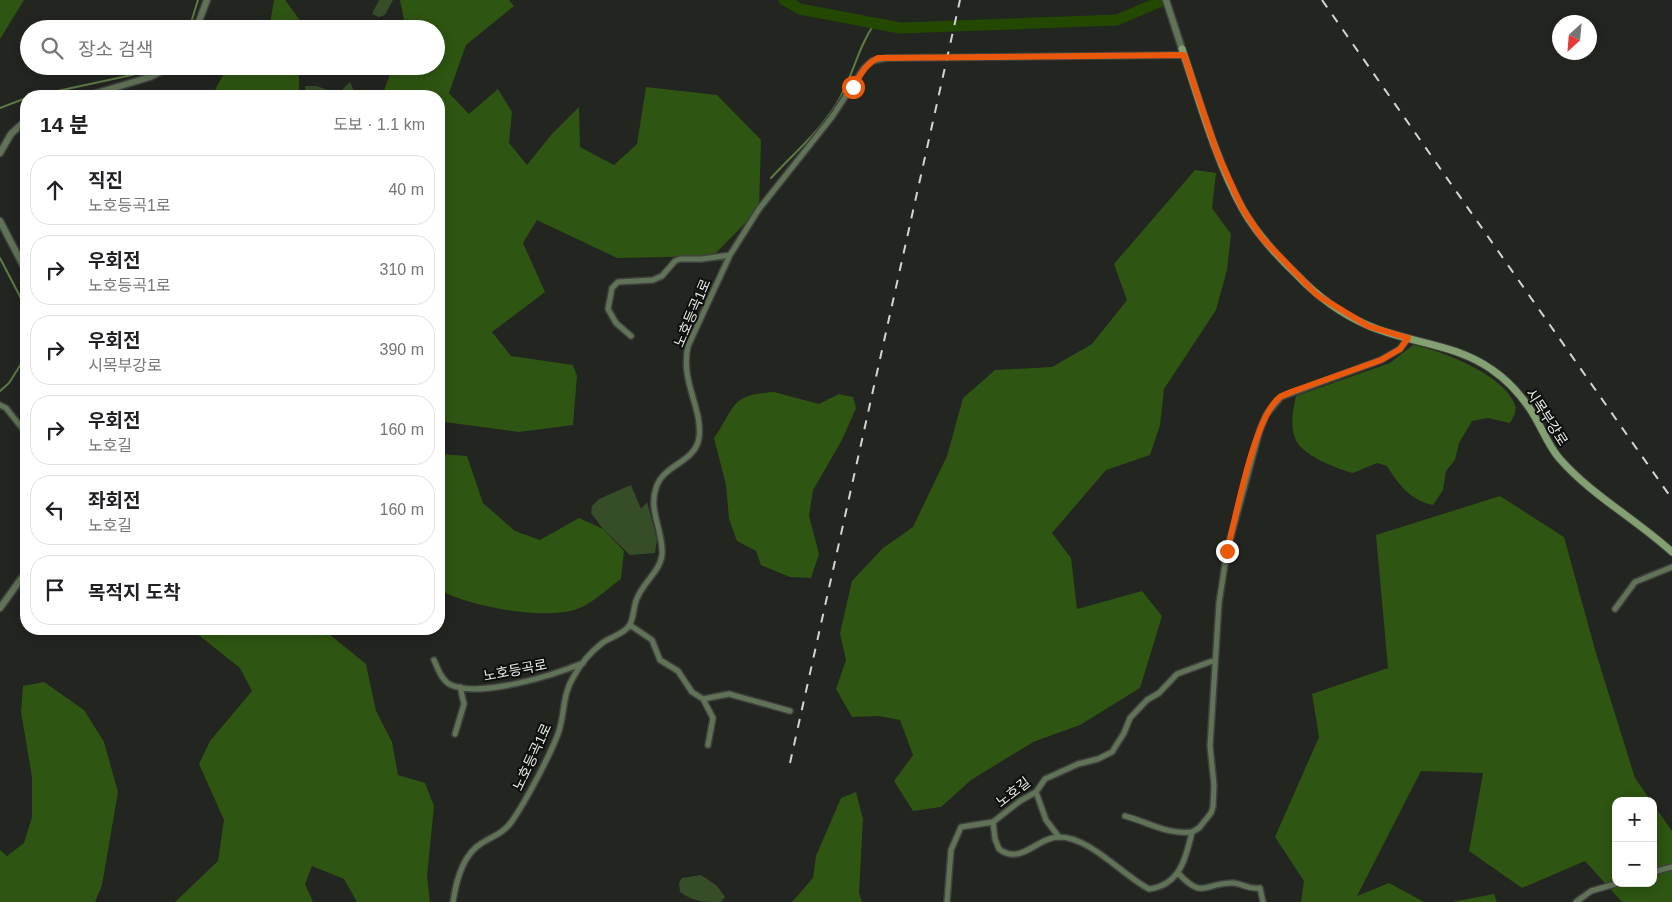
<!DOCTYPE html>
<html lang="ko">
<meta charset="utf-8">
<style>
:root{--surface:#fff;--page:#f6f6f6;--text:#202124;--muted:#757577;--line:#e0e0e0}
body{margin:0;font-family:Arial,"Noto Sans KR",sans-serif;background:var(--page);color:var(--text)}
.controls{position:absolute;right:15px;bottom:15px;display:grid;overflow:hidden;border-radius:10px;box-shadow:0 2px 12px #0003}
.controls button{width:45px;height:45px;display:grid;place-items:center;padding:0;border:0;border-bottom:1px solid var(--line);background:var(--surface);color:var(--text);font:25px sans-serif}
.compass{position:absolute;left:1552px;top:15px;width:45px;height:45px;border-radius:50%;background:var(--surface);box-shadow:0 2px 12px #0003;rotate:206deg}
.stop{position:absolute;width:15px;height:15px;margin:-11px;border:4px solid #ea580c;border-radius:50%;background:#fff}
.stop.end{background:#ea580c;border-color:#fff;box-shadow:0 1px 5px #0008}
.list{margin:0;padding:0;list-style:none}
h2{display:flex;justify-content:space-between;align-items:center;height:65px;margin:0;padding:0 20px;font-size:21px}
h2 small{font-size:16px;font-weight:400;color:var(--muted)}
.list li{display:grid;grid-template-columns:32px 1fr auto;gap:15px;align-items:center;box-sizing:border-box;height:70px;margin:0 10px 10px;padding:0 10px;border:1px solid var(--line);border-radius:20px}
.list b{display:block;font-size:19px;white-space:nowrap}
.list p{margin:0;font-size:16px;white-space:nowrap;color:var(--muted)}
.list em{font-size:16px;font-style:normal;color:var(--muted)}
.icon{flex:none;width:28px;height:28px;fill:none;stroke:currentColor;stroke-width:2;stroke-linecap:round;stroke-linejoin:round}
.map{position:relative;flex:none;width:1672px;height:902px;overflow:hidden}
.search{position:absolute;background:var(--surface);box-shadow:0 2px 12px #0003;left:20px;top:20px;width:425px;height:55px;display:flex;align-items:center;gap:12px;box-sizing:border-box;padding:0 18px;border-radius:28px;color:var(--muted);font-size:19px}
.panel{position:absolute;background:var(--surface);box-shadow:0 2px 12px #0003;left:20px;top:90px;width:425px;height:545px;border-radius:20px}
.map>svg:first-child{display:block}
.green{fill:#364e28}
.forest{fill:#2e5511}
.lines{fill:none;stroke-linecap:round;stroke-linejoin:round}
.stream{stroke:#5f7a46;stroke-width:2}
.river{stroke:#234900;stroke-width:11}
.minor-casing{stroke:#3e413c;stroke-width:8}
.tertiary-casing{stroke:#3e413c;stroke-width:9}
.secondary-casing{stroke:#3e413c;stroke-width:9}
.minor{stroke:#617357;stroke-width:5}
.tertiary{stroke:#617357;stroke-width:6}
.secondary{stroke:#83a073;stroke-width:7}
.rail{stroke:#d2d5d1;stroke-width:2;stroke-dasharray:9 9;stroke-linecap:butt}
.route{stroke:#ea580c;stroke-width:6}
.labels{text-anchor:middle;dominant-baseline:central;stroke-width:4;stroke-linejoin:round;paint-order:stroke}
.street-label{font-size:14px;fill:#eaece9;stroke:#0c0e0c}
</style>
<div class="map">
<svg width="1672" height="902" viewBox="0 0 1672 902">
<rect width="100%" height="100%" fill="#222520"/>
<path class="green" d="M379,0H393L385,15L379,17L372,14Z
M350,82L355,93L353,96H306L305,86H317L338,94Z
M631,485L641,509L647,502L657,539L655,553L630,555L603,529L591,513L592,506L599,499Z
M701,875L717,886L725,897L721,902C705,902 693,902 680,892L679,883L682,878Z"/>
<path class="forest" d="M0,0H24L0,39Z
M274,0H285L302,23V29H269Z
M400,0H509L514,6L466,45L449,93L469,114L498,89L512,112L509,143L527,165L551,135L579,107L580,147L614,165L637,144L646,87L717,95L761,140L759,209L713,256L617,258L537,220L523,243L545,292L492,332L511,356L573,365L577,376L573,425L519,432L444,422L439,424V96H382L393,66H436V29H406Z
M232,66H299V96H212L224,73Z
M1195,170L1216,173L1212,208L1231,234L1227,270L1216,310L1164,389L1160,425L1150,455L1106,470L1052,533L1071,558L1077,609L1142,591L1162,616L1140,688L1080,725L1033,742L971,780L941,807L913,811L894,781L913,755L900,720L879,716L852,717L836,689L846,660L840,633L852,581L883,548L913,527L947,456L963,398L995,370L1052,367L1092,344L1127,300L1114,264Z
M1413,345C1441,350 1505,375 1515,405C1517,411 1513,418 1510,423L1488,418L1472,421L1459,443L1455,460L1446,471L1443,490L1433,505C1410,500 1399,485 1387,466L1377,463L1353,473C1338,469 1300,455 1295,438C1290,424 1293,410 1296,396L1390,363Z
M774,392L819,404L839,394L853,397L856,408L842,440L813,490L809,516L819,554L811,578L790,577L761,565L756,551L737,541L729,519L726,485L714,438C737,405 729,395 774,392Z
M441,454L467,456L483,503L515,531L540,540L579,518L603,529L624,551L621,579C608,588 592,604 577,609C544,621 469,606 439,590V456Z
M1500,496L1564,537L1596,653L1635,778L1651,801H1616V883H1653V804L1672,831V902H1622L1585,861L1522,888L1469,851L1483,773L1421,771L1357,896L1389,883L1424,902H1301L1304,881L1275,837L1319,737L1312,694L1388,668L1376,535Z
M191,629H323L366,664L376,711L392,742L398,775L425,783L434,806L427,876L430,902H357L344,879L312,866L305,884L313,902H175L218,861L224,820L199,764L210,741L252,691L240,668Z
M44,682L84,710L104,742L118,792L102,885L95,902H0V850L7,856L24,843L32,817V777L21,712L23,686Z
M856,792L863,819L859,893L862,902H792L813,878L816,856L841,798Z
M1494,894L1497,902H1452Z"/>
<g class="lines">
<path class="stream" d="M189,29L198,0
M34,96L132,75L153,66
M0,108L26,98
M771,178C794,153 825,127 841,96C854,72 859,45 875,23
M0,258L26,308
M0,391L9,383L26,356"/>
<path class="river" d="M784,0L800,9L900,28L1117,20L1164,0"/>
<g class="minor-casing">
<path id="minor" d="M631,336L616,323L608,309L612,288L618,282L653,280L662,276L675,261L680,259H702L730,255
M0,405L6,408L26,433
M1615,609L1635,582L1672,567
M630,625L652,640L660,660L678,671L692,692L703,699L713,718L708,745
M434,660C438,669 442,681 451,685C481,698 554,675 583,663
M1215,660L1177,674L1159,693L1147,700L1130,718L1124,733L1112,752L1098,759L1078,764L1045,779L1036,792L1020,801L993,822L995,839L999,849C1021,866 1037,837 1059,837C1090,837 1122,875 1149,889C1180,885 1186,858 1192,832L1199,828L1211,813L1213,807L1214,785L1210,746L1219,603L1227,551L1260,430L1266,415L1281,397L1381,360L1400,349L1408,338
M703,699L729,694L790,711
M455,734L464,704L460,687
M1036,792L1046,820L1059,837
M1125,816C1148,822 1167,835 1192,832
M1653,872L1672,867
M1178,873C1204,901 1204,882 1234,883C1243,884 1249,890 1260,888L1263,902
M453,902C456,881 463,854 482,843C493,836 504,833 512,821C526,801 549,757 558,734C565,715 562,694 574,676C580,665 591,652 601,644C609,637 623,635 629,626C634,618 633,609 636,601C641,584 660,572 662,555C664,532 648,511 656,488C663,464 695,463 699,438C703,408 680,382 688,346L730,255L759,209L832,117L864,68L872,61L887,58L1184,55
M947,902L951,850L961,827L993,822
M1576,902L1591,891L1619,883"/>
</g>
<g class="tertiary-casing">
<path id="tertiary" d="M1166,0L1182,49
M196,29L207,0
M87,96L150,77L171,66
M0,153L11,134L26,120
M0,221L26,271
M0,608L26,572"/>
</g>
<g class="secondary-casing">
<path id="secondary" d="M1182,49C1200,102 1215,158 1242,208C1256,233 1276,255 1297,275C1317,296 1340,313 1367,325C1407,343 1454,343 1491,369C1506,379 1520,394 1530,409C1541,425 1547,444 1559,458C1591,495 1636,519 1672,552"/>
</g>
<use href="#minor" class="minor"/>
<use href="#tertiary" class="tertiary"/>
<use href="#secondary" class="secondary"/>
<path class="rail" d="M1322,0L1672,499
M790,763L960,0"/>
</g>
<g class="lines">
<path class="route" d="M853,87C860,76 865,64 878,58L1184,55L1217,153L1242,208L1262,238L1317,295L1368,326L1408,338L1400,349L1381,360L1291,392C1287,394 1283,395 1280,397C1254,416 1236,518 1227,551"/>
</g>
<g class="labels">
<g class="street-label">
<text transform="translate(692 313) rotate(-67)">노호등곡1로</text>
<text transform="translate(1547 417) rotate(57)">시목부강로</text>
<text transform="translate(515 670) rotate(-11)">노호등곡로</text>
<text transform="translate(532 757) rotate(-65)">노호등곡1로</text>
<text transform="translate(1013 792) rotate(-38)">노호길</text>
</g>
</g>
</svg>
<div class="controls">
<button>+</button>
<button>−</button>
</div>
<svg class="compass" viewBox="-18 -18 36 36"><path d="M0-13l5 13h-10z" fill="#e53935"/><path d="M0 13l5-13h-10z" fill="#757577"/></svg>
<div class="stop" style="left:853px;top:87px"></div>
<div class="stop end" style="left:1227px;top:551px"></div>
<div class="search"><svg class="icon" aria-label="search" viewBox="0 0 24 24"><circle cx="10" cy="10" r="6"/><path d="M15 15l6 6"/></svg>장소 검색</div>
<section class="panel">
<h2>14 분<small>도보 · 1.1 km</small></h2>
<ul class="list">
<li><svg class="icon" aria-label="ahead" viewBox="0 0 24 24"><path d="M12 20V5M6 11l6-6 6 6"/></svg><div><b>직진</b><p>노호등곡1로</p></div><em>40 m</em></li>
<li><svg class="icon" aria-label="right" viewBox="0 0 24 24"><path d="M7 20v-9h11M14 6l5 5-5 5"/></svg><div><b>우회전</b><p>노호등곡1로</p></div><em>310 m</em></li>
<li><svg class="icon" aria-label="right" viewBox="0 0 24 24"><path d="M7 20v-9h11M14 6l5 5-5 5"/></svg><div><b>우회전</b><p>시목부강로</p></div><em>390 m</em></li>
<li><svg class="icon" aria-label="right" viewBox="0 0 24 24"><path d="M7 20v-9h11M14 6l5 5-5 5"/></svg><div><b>우회전</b><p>노호길</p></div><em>160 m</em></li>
<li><svg class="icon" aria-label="left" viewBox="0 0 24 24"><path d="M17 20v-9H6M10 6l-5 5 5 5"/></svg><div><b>좌회전</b><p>노호길</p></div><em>160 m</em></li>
<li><svg class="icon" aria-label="arrive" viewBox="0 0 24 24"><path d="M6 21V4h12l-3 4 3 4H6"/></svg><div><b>목적지 도착</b></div></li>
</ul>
</section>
</div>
